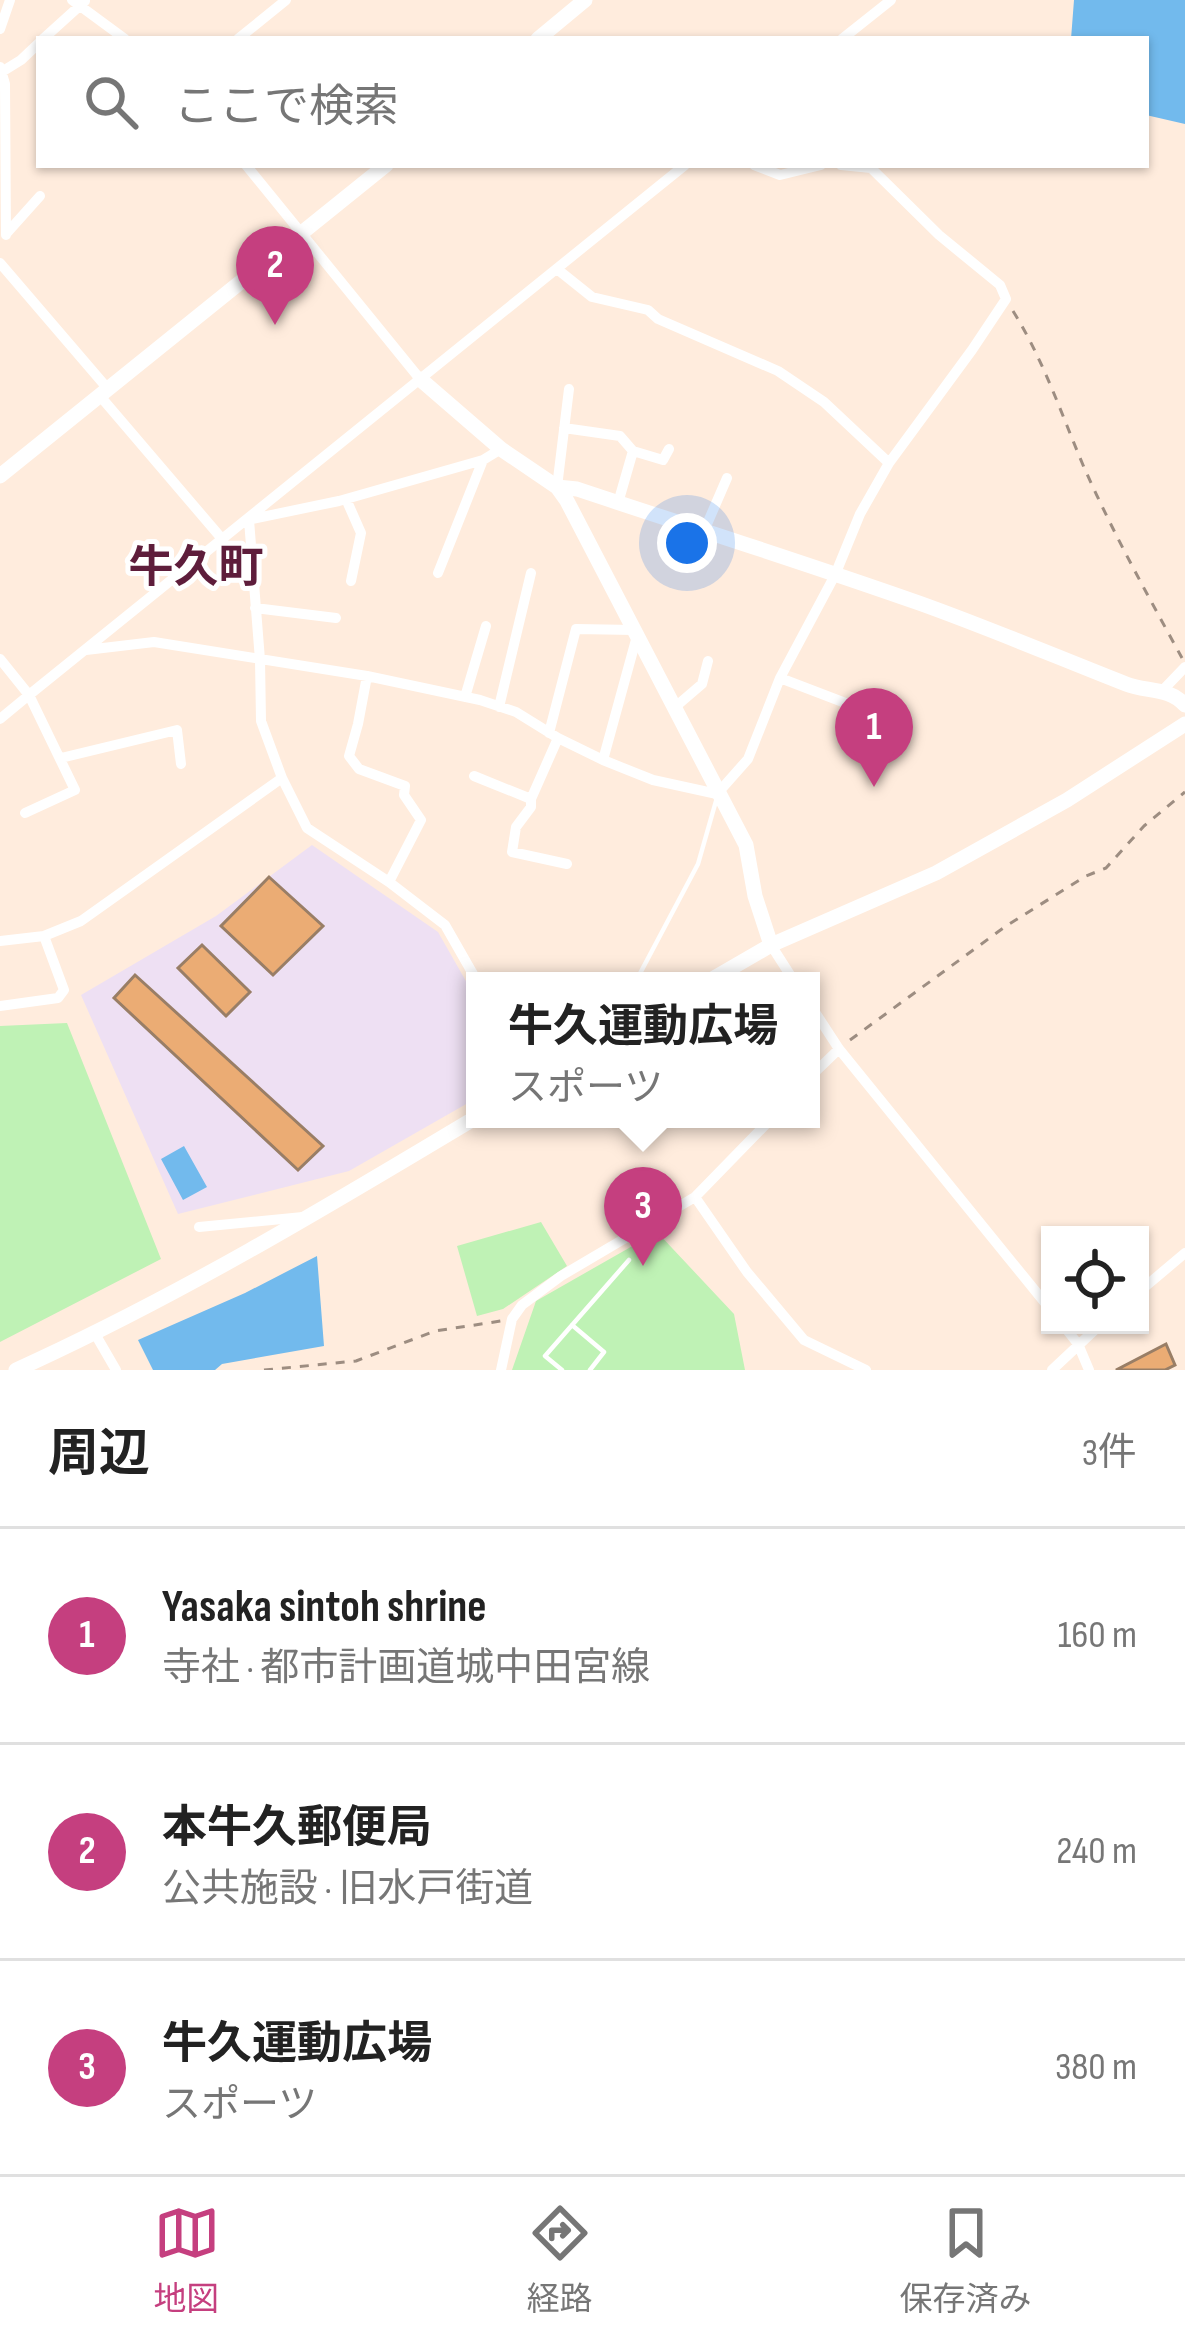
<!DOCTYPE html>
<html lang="ja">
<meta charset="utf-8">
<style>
:root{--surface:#fff;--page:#f2f2f2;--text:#222;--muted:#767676;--line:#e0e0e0;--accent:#c53f7f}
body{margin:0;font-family:"Sofia Sans Condensed","Noto Sans JP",sans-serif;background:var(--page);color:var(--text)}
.controls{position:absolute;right:36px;bottom:36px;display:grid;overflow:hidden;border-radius:0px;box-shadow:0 3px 9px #0004}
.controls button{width:108px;height:108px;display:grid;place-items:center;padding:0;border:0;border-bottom:3px solid var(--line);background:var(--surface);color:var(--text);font:60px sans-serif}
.you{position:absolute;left:687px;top:543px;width:42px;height:42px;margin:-30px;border:9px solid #fff;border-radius:50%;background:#1a73e8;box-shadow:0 0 0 18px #1a73e833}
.badge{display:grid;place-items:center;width:78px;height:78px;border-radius:50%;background:var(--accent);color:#fff;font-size:39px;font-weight:700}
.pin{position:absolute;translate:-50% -99px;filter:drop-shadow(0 3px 6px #0008)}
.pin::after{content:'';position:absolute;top:63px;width:42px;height:36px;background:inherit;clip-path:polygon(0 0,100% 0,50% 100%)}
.popup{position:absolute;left:466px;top:972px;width:354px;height:156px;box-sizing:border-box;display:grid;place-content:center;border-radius:0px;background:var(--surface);filter:drop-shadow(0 3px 9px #0005);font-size:39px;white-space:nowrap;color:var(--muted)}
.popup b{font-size:45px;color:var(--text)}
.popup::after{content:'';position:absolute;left:50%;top:100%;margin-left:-24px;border:24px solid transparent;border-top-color:var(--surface)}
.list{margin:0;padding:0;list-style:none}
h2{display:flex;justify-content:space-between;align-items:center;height:156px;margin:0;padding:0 48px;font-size:51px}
h2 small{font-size:39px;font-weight:400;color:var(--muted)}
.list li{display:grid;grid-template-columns:78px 1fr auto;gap:36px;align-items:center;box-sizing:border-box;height:216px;padding:0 48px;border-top:3px solid var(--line)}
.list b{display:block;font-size:45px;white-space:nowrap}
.list p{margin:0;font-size:39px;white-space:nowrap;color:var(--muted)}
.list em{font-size:39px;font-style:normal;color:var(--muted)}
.icon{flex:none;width:66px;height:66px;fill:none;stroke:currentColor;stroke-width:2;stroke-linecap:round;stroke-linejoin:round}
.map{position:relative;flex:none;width:1185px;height:1370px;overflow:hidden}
.search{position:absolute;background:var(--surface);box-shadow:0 3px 9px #0004;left:36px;right:36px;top:36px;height:132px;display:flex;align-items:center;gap:30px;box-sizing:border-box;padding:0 42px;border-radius:0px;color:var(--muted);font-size:45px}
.sheet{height:804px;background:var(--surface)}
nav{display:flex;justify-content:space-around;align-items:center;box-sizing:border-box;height:168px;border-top:3px solid var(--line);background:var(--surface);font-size:33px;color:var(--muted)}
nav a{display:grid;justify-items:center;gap:6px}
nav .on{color:var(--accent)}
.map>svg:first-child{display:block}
.education{fill:#eee0f3}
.green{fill:#bff2b5}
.water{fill:#72baed}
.building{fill:#ebac74;stroke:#997e66;stroke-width:3}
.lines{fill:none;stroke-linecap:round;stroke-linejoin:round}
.path{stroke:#9d8d81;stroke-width:3;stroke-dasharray:9 9;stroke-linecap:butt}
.lane{stroke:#fff;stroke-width:4.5}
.street{stroke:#fff;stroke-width:10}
.secondary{stroke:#fff;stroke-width:15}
.labels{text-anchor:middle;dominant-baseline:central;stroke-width:10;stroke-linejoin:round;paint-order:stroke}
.quarter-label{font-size:45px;font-weight:bold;fill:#5e1d3b;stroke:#fff}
</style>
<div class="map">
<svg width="1185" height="1370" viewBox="0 0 1185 1370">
<rect width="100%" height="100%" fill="#ffecdd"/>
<path class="education" d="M312,845L438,932L475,997V1099L349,1171L178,1214L81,995L216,916Z"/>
<path class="green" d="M67,1023L161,1259L0,1342V1026Z
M541,1222L567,1266L503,1309L477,1316L457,1246Z
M657,1232L734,1314L745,1370H512L536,1301Z"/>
<path class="water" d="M1074,0H1185V124L1146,115V39H1071Z
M184,1146L207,1187L183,1200L161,1159Z
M317,1256L324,1346L222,1364L215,1370H153L138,1340L245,1293Z"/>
<path class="building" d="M269,877L323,926L273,975L221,926Z
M202,945L250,992L226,1016L178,968Z
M135,975L323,1146L298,1170L114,998Z
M1166,1344L1175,1365L1165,1370H1116Z"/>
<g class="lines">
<path class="path" d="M1013,311C1043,359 1061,413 1083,465C1112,531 1147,594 1182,658
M850,1040L1006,926L1086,876L1106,868L1144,826L1185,792
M264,1370L356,1361L435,1331L501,1321"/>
<path class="lane" d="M636,981L698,864L716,801
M572,1325L604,1352L590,1370
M562,1370L545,1356L629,1260"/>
<path class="street" d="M72,0L125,39
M0,29L10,0
M43,39L85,1
M238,39L286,0
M842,39L891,0
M0,67L5,84L6,235
M0,73L21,60L39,43
M246,165L420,379
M754,165L780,175L821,165
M6,234L40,196
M0,263L108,389
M557,269L592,297L648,310L658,319L778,371L824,402L889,463
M100,396L223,540
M564,428L620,436L633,451L663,460L669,449
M557,487L569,389
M346,499L361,533L351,581
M618,503L633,451
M252,519L339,501L483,460L501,449
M249,520L260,660L261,721L282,778L307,828L389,882L445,925L477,981
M704,531L727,478
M438,573L483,460
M255,608L336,618
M86,650L154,642L367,676L480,700L516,712L558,738L603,760L653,780L717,794L748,759L780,678L835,575L860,514L889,463L972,350L1006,299L1000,285L939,235L871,168L841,165
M0,659L29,695L685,165
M367,676L358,724L349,756L359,769L405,786L404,795L421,820L389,882
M780,678L848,704
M1162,691L1185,667
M465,697L486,626
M499,707L531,573
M674,708L702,684L708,661
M0,719L29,695L75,790L25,813
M549,733L576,629L634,630
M558,738L531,799V807L516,827L512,852L567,864
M61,758L177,730L181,764
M603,760L637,636
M474,776L531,799
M0,941L44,936L81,921L282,778
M771,945L794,981
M0,1006L58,998L64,990L44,936
M811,1006L839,1049L1050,1309
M811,1076L839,1049
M695,1197L747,1272L804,1340L866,1370
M199,1227L303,1217
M1140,1291L1185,1253
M1063,1325L1078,1344L1089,1370
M94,1332L116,1370
M501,1370L512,1319L522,1305L561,1276L695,1197L771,1119
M1052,1370L1100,1325"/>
<path class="secondary" d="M538,39L585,0
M420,379L501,449L557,487L567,501L746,845L755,896L771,945
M0,476L386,165
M557,487L577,489C691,527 806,563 919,603C989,628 1057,657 1126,684C1146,692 1169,687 1185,705
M709,981L771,945L936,873L1067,800L1185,724
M16,1370C175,1298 325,1208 475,1118"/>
</g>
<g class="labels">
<g class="quarter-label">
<text x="196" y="568">牛久町</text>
</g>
</g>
</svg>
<div class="controls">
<button><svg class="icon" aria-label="locate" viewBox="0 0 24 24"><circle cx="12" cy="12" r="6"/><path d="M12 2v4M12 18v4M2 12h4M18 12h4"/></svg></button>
</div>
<div class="you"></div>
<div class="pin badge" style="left:874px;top:787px">1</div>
<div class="pin badge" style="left:275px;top:325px">2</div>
<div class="pin badge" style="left:643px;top:1266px">3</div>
<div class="popup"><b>牛久運動広場</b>スポーツ</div>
<div class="search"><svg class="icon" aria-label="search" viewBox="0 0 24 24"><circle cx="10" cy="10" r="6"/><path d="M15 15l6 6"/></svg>ここで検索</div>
</div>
<section class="sheet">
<h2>周辺<small>3件</small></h2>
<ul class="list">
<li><span class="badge">1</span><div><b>Yasaka sintoh shrine</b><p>寺社 · 都市計画道城中田宮線</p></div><em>160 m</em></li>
<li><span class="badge">2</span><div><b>本牛久郵便局</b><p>公共施設 · 旧水戸街道</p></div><em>240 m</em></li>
<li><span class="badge">3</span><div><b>牛久運動広場</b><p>スポーツ</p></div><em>380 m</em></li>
</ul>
</section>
<nav>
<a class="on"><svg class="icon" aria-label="map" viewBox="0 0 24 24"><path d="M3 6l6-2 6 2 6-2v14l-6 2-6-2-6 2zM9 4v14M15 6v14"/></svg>地図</a>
<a><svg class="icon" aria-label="directions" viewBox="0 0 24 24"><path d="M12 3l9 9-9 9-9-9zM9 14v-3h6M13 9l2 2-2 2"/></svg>経路</a>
<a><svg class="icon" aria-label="saved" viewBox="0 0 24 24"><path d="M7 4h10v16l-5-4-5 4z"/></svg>保存済み</a>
</nav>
